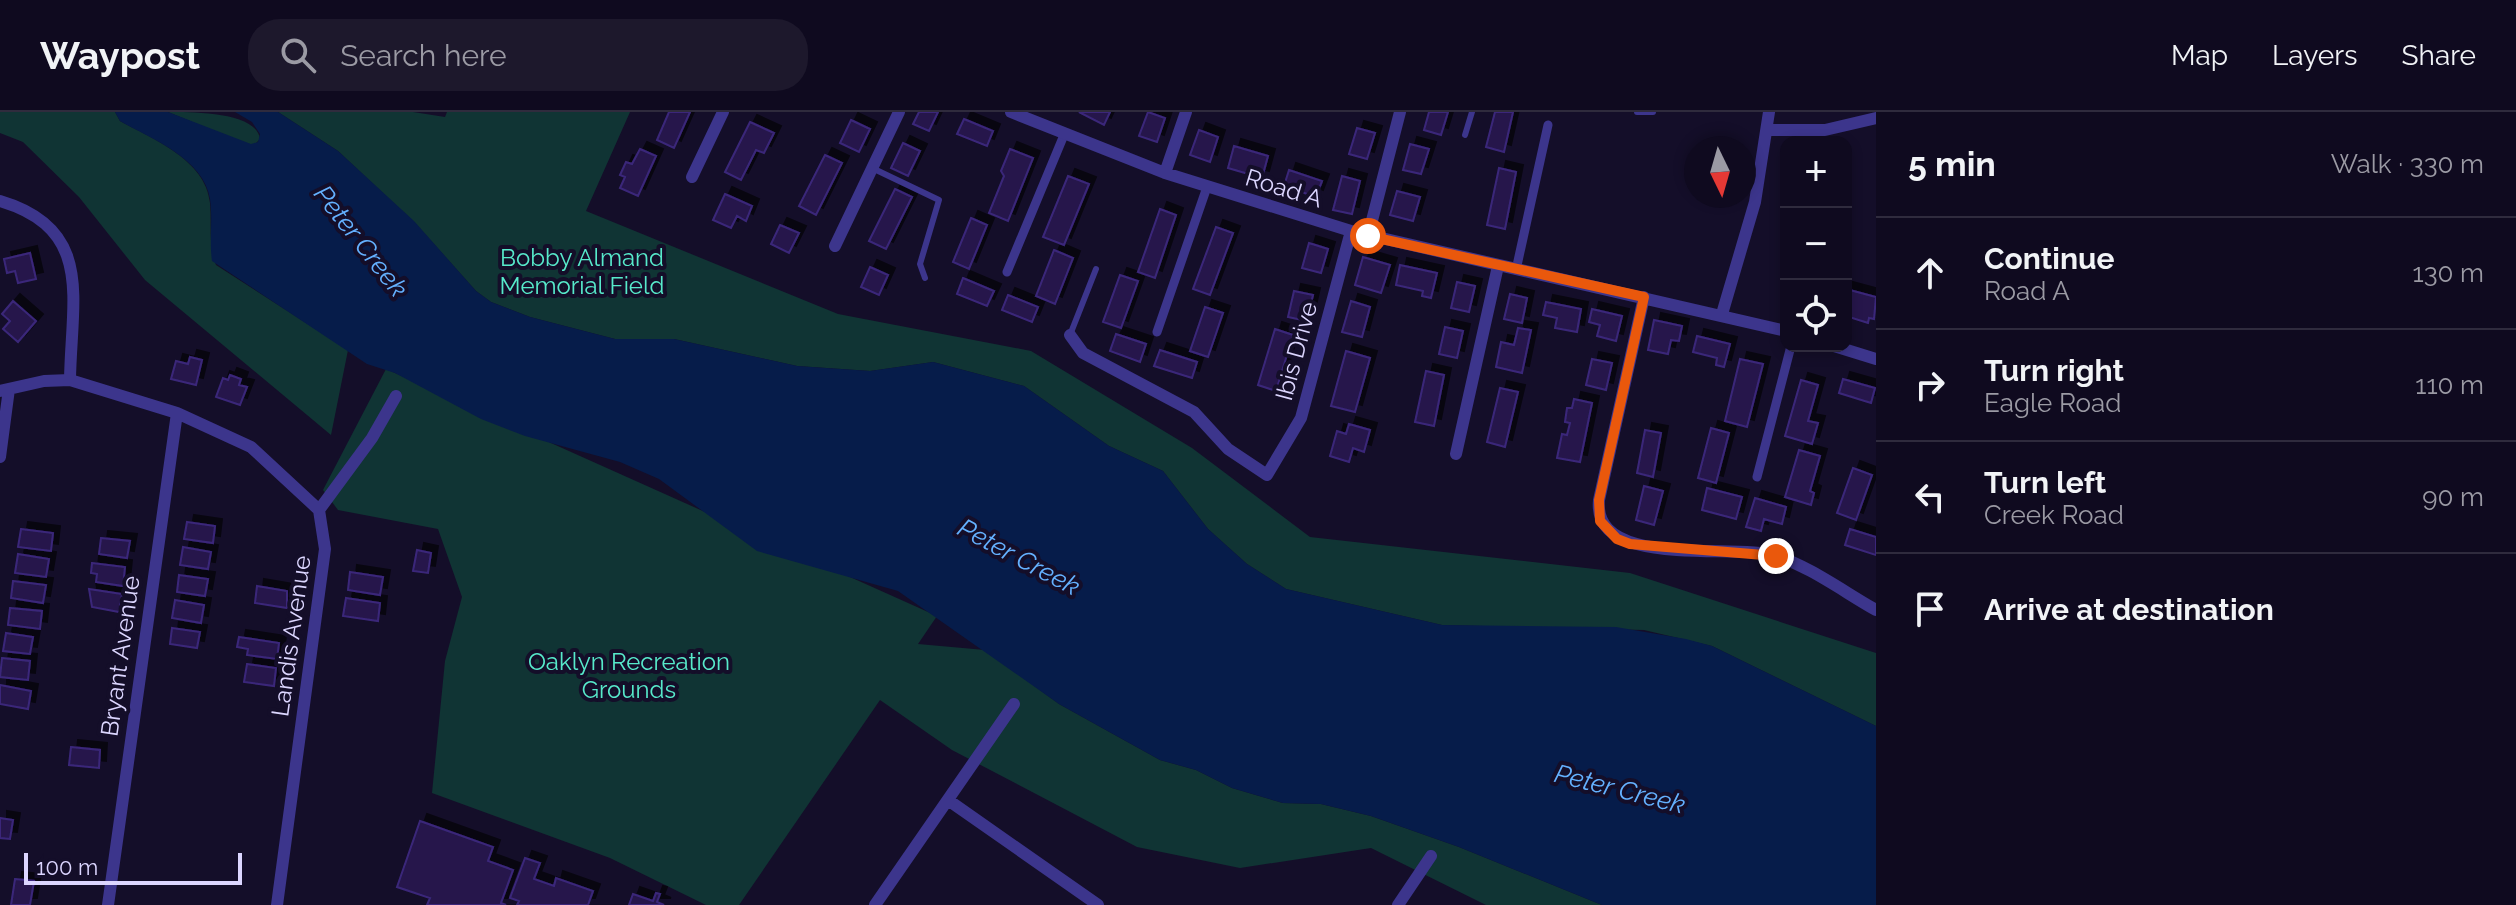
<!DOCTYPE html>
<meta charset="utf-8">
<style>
:root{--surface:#0f0a1f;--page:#1d182c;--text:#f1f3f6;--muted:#9b9aa4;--line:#2f2b3d}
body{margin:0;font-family:Raleway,sans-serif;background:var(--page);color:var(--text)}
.controls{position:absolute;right:24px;top:24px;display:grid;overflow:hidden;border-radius:16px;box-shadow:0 4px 12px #0003}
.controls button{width:72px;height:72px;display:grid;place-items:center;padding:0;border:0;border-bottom:2px solid var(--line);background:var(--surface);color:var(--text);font:40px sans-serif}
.compass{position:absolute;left:1684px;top:24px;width:72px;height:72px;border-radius:50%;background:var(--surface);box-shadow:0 4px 12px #0003;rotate:175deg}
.scale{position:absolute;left:24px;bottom:20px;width:218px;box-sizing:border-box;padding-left:8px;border:4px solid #dcd6ff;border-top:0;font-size:22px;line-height:28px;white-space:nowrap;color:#dcd6ff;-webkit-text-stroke:6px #140e29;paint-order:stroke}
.stop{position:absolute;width:24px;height:24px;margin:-18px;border:6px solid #ea580c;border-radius:50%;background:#fff}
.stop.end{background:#ea580c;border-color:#fff;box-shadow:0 2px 8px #0008}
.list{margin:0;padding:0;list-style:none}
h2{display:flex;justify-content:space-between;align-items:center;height:104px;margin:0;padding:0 32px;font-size:34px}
h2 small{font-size:26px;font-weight:400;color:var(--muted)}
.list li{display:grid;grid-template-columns:52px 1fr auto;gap:24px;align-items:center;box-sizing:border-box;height:112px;padding:0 32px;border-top:2px solid var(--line)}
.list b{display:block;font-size:30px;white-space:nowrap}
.list p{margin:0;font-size:26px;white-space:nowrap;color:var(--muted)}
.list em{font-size:26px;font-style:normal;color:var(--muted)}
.icon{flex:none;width:44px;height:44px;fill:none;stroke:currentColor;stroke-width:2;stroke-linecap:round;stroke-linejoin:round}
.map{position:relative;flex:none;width:1876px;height:793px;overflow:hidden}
header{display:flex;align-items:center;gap:48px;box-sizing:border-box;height:112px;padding:0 40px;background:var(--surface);border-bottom:2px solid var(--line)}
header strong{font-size:38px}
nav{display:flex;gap:44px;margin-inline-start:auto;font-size:28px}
.search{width:560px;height:72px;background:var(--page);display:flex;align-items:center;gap:20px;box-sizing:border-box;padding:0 28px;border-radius:32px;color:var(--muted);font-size:30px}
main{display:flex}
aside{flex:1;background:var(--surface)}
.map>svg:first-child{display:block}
.green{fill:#103434}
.water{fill:#061c4a}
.building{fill:#25184c;stroke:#3b287a;stroke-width:2;filter:url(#shadow)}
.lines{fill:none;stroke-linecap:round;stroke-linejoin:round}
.service{stroke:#3c358c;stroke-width:6}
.pedestrian{stroke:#3c358c;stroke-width:9}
.minor{stroke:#3c358c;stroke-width:12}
.route{stroke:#ea580c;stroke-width:10}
.labels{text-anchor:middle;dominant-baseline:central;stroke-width:8;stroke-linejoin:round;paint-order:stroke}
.street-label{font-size:24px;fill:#dcd6ff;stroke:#140e29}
.park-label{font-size:24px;fill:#57eacb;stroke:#140e29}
.water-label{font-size:26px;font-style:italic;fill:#64b1ff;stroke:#140e29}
</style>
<header>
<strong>Waypost</strong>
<div class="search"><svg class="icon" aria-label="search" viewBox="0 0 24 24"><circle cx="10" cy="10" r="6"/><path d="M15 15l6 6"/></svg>Search here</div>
<nav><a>Map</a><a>Layers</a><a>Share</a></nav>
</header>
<main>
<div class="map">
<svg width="1876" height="793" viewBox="0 0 1876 793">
<defs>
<filter id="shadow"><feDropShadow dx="7" dy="-7" stdDeviation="0" flood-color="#0009"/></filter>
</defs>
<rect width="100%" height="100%" fill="#140e29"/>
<path class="green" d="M0,0H115L120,9C153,27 206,48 210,91C212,112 208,133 216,153L348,238L331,323L145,168L79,85L23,30L0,21Z
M168,0C194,0 257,0 260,27L255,32H246Z
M278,0H413L445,5L447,0H630L586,99L838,202L1031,239L1192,336L1310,425L1630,461L1876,541V614L1712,534L1644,518L1442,513L1286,477L1247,452L1208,417L1163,359L1109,334L1024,274L933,250L870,259L797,254L674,227H615L530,205L491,190L476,179L416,112L338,39Z
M386,257L937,504L918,532L985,538L1059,592L1160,648L1196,658L1232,676L1283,691L1321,692L1371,704L1459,735L1602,793H1486L1371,736L1240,756L1137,735L952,638L880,588L739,793H706L610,746L432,681L445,549L462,485L438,417L338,398L323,378Z"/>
<path class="water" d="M115,0H168L251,32L258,30L260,22L252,10L235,0H278L338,39L414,109L476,179L491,190L530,205L615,227H674L797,254L870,259L933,250L1024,274L1109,334L1163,359L1208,417L1247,452L1286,477L1442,513L1616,515L1686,527L1712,534L1876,614V793H1602L1459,735L1371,704L1321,692L1283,691L1232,676L1196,658L1160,648L1059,592L898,479L757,439L659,367L620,350L525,324L481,307L395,261L367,252L212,149C209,129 213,108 210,87C204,47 152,27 120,9Z"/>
<path class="building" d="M669,0H690L674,36L657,28Z
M919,0H938L929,19L913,12Z
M1079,0H1110L1104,13Z
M1148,0L1165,6L1157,30L1139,24Z
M1429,0H1448L1441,23L1424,18Z
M1495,0H1513L1504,40L1486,35Z
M964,7L993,19L987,34L957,22Z
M851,8L870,17L859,40L840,31Z
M750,10L774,21L764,41L756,38L741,68L725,60Z
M1357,16L1375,21L1367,47L1349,42Z
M1199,18L1218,25L1210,50L1190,43Z
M903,31L920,39L908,64L891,56Z
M1410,32L1429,37L1421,62L1403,58Z
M1234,34L1268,44L1262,66L1228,56Z
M640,37L656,44L638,84L620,76L625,65L620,63L626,50L632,52Z
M1010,37L1033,46L1008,109L989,101L1004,64L1001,59Z
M825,43L842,51L816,103L799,94Z
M1499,56L1516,60L1505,117L1487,113Z
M1289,58L1322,69L1316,85L1284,74Z
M1068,64L1089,72L1064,133L1043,125Z
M1342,64L1360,69L1352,102L1333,98Z
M895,77L912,85L886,137L869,129Z
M1397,79L1420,85L1413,109L1390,103Z
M725,82L752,94L746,109L737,104L731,116L713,108Z
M1160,97L1176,103L1155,166L1138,160Z
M971,106L987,113L969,157L953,150Z
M780,113L799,121L789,141L771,132Z
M1216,115L1233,121L1210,183L1193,177Z
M1309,131L1328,137L1321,161L1302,156Z
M1054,138L1073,146L1055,192L1036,184Z
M30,141L36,167L18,171L15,159L7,161L4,147Z
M1363,145L1390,153L1381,181L1355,173Z
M1400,153L1437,161L1431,186L1422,184L1423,179L1396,173Z
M870,155L888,163L879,183L861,175Z
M1120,163L1138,169L1121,216L1103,210Z
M963,166L994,179L987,194L957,182Z
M1457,170L1475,174L1469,200L1451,196Z
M1846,177L1876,185L1874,207L1869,206L1868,211L1846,204Z
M1294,179L1313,183L1307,209L1288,205Z
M1510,182L1527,186L1522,211L1504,207Z
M1008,183L1038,195L1032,210L1002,198Z
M13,189L36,209L18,230L3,217L10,209L2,202Z
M1351,189L1370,195L1362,225L1342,220Z
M1546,190L1581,197L1577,220L1555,216L1557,206L1543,203Z
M1205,195L1223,201L1208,245L1190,239Z
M1592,197L1622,204L1616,229L1597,224L1600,213L1589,210Z
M1654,208L1682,214L1679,229L1671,228L1668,242L1648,238Z
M1445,215L1463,219L1457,246L1439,242Z
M1518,216L1531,218L1522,261L1496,255L1501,230L1514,233Z
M1275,217L1293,223L1276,279L1258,273Z
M1116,222L1146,232L1140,250L1110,239Z
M1697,224L1730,232L1724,255L1716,253L1717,246L1693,240Z
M1160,238L1197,250L1192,266L1154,254Z
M1346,239L1370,246L1355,300L1331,294Z
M190,245L202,248L196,273L171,267L176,249L188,252Z
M1592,247L1612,251L1606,278L1586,273Z
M1740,247L1763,252L1747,315L1725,309Z
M1426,259L1444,263L1434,314L1415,310Z
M230,263L241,267L239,273L247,275L240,293L216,285L223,266L228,268Z
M1843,267L1875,276L1871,291L1839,281Z
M1801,268L1818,273L1808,309L1818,311L1812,332L1785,324Z
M1500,276L1518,280L1505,335L1487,330Z
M1574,287L1592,291L1580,350L1557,346L1562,322L1567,323L1570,311L1565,310L1567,296H1572Z
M1349,312L1370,318L1364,340L1353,336L1349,350L1330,344L1337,319L1346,322Z
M1711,316L1729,321L1716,371L1698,366Z
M1645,318L1661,321L1653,365L1637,361Z
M1799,338L1820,344L1810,379L1814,381L1811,393L1785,385Z
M1853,356L1872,363L1856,408L1837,401Z
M1644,374L1663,379L1654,413L1636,408Z
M1707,376L1742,385L1736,407L1702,398Z
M1755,386L1786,395L1782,412L1764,407L1761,419L1746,415Z
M187,410L215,414L213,431L184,427Z
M21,417L53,421L51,439L18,435Z
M1850,417L1876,425V443L1845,433Z
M101,426L130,429L127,446L99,442Z
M183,435L211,440L208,457L180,453Z
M417,438L431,441L428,461L413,459Z
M18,442L49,447L46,465L15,461Z
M92,451L125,455L123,474L96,470L97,462L91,461Z
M350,460L383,465L380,483L348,478Z
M179,463L208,467L205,484L177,480Z
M13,469L46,473L43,491L11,486Z
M257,474L287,479V496L255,491Z
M89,477L122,482L119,500L92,495Z
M346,486L380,491L378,509L343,504Z
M175,488L204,493L201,511L172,506Z
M10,496L42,499L40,517L8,513Z
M172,516L200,520L197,536L170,532Z
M6,521L33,525L30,542L3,539Z
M239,525L279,531L277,547L247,543L248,537L237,535Z
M2,546L30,549L28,568L0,565Z
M247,552L276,556L274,574L244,570Z
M0,573L31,579L28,597L0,592Z
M71,635L100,638L99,656L69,653Z
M0,706L13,708L10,727L0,726Z
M420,709L493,735L488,749L513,758L501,791L506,793H427L430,786L397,775Z
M525,746L540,751L534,767L554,774L556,766L593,779L588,793H517L519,789L510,786Z
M15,767L34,769L30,793H11Z
M656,781L660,782L657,790L664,793H629L633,782L653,789Z"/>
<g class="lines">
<path class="service" d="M1637,0H1653
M1465,23L1472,0
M872,56L939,88L920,152L925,166
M1070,223L1096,157"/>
<path class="pedestrian" d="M1516,158L1548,13
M1007,160L1064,23
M1157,220L1207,75
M1757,365L1791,234"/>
<path class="minor" d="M1011,0L1165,61L1351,119L1786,219
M1768,18H1825L1876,6
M1165,61L1186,0
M692,65L723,0
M0,89C95,117 71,188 70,268
M1368,124L1400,0
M835,134L899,0
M1644,185L1599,388C1592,457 1730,432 1773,443C1808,453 1844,480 1876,498
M1722,202L1755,90L1769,0
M1070,223L1083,241L1194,300L1228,337L1267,363L1301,306L1351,119
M1834,234L1876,247
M0,279L44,269L70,268L177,301L251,335L319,398
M1456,342L1498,154
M0,345L9,277
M948,688L1098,793
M108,793L177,301
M277,793L325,437L319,398L372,326L396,284
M875,793L1014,592
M1398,793L1431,744"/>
</g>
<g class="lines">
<path class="route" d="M1368,124L1644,185L1599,388L1600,409L1617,427L1630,432L1776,444"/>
</g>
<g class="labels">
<g class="street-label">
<text transform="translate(1284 76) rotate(17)">Road A</text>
<text transform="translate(1296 239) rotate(-75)">Ibis Drive</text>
<text transform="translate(291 524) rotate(-82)">Landis Avenue</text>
<text transform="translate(120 544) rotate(-82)">Bryant Avenue</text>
</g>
<g class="park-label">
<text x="582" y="145">Bobby Almand<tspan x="582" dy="28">Memorial Field</tspan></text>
<text x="629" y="549">Oaklyn Recreation<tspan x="629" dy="28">Grounds</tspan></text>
</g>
<g class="water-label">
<text transform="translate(361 129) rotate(52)">Peter Creek</text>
<text transform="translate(1019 445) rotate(28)">Peter Creek</text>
<text transform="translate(1620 677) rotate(14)">Peter Creek</text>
</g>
</g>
</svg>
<div class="controls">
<button>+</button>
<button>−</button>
<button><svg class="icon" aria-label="locate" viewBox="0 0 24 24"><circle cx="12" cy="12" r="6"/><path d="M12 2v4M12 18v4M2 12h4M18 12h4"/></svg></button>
</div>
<svg class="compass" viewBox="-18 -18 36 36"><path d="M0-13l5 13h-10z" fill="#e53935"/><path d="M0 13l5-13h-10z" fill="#9b9aa4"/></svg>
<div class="scale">100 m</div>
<div class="stop" style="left:1368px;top:124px"></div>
<div class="stop end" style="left:1776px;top:444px"></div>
</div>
<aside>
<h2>5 min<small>Walk · 330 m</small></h2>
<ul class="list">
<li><svg class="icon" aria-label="ahead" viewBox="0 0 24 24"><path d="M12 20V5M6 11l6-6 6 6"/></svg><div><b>Continue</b><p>Road A</p></div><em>130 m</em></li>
<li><svg class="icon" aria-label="right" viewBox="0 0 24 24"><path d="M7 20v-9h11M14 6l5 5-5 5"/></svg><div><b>Turn right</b><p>Eagle Road</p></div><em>110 m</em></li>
<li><svg class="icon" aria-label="left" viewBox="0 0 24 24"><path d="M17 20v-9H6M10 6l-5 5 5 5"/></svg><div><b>Turn left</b><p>Creek Road</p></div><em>90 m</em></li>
<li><svg class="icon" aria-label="arrive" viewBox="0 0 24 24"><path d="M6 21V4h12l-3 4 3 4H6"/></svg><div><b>Arrive at destination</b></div></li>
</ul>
</aside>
</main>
